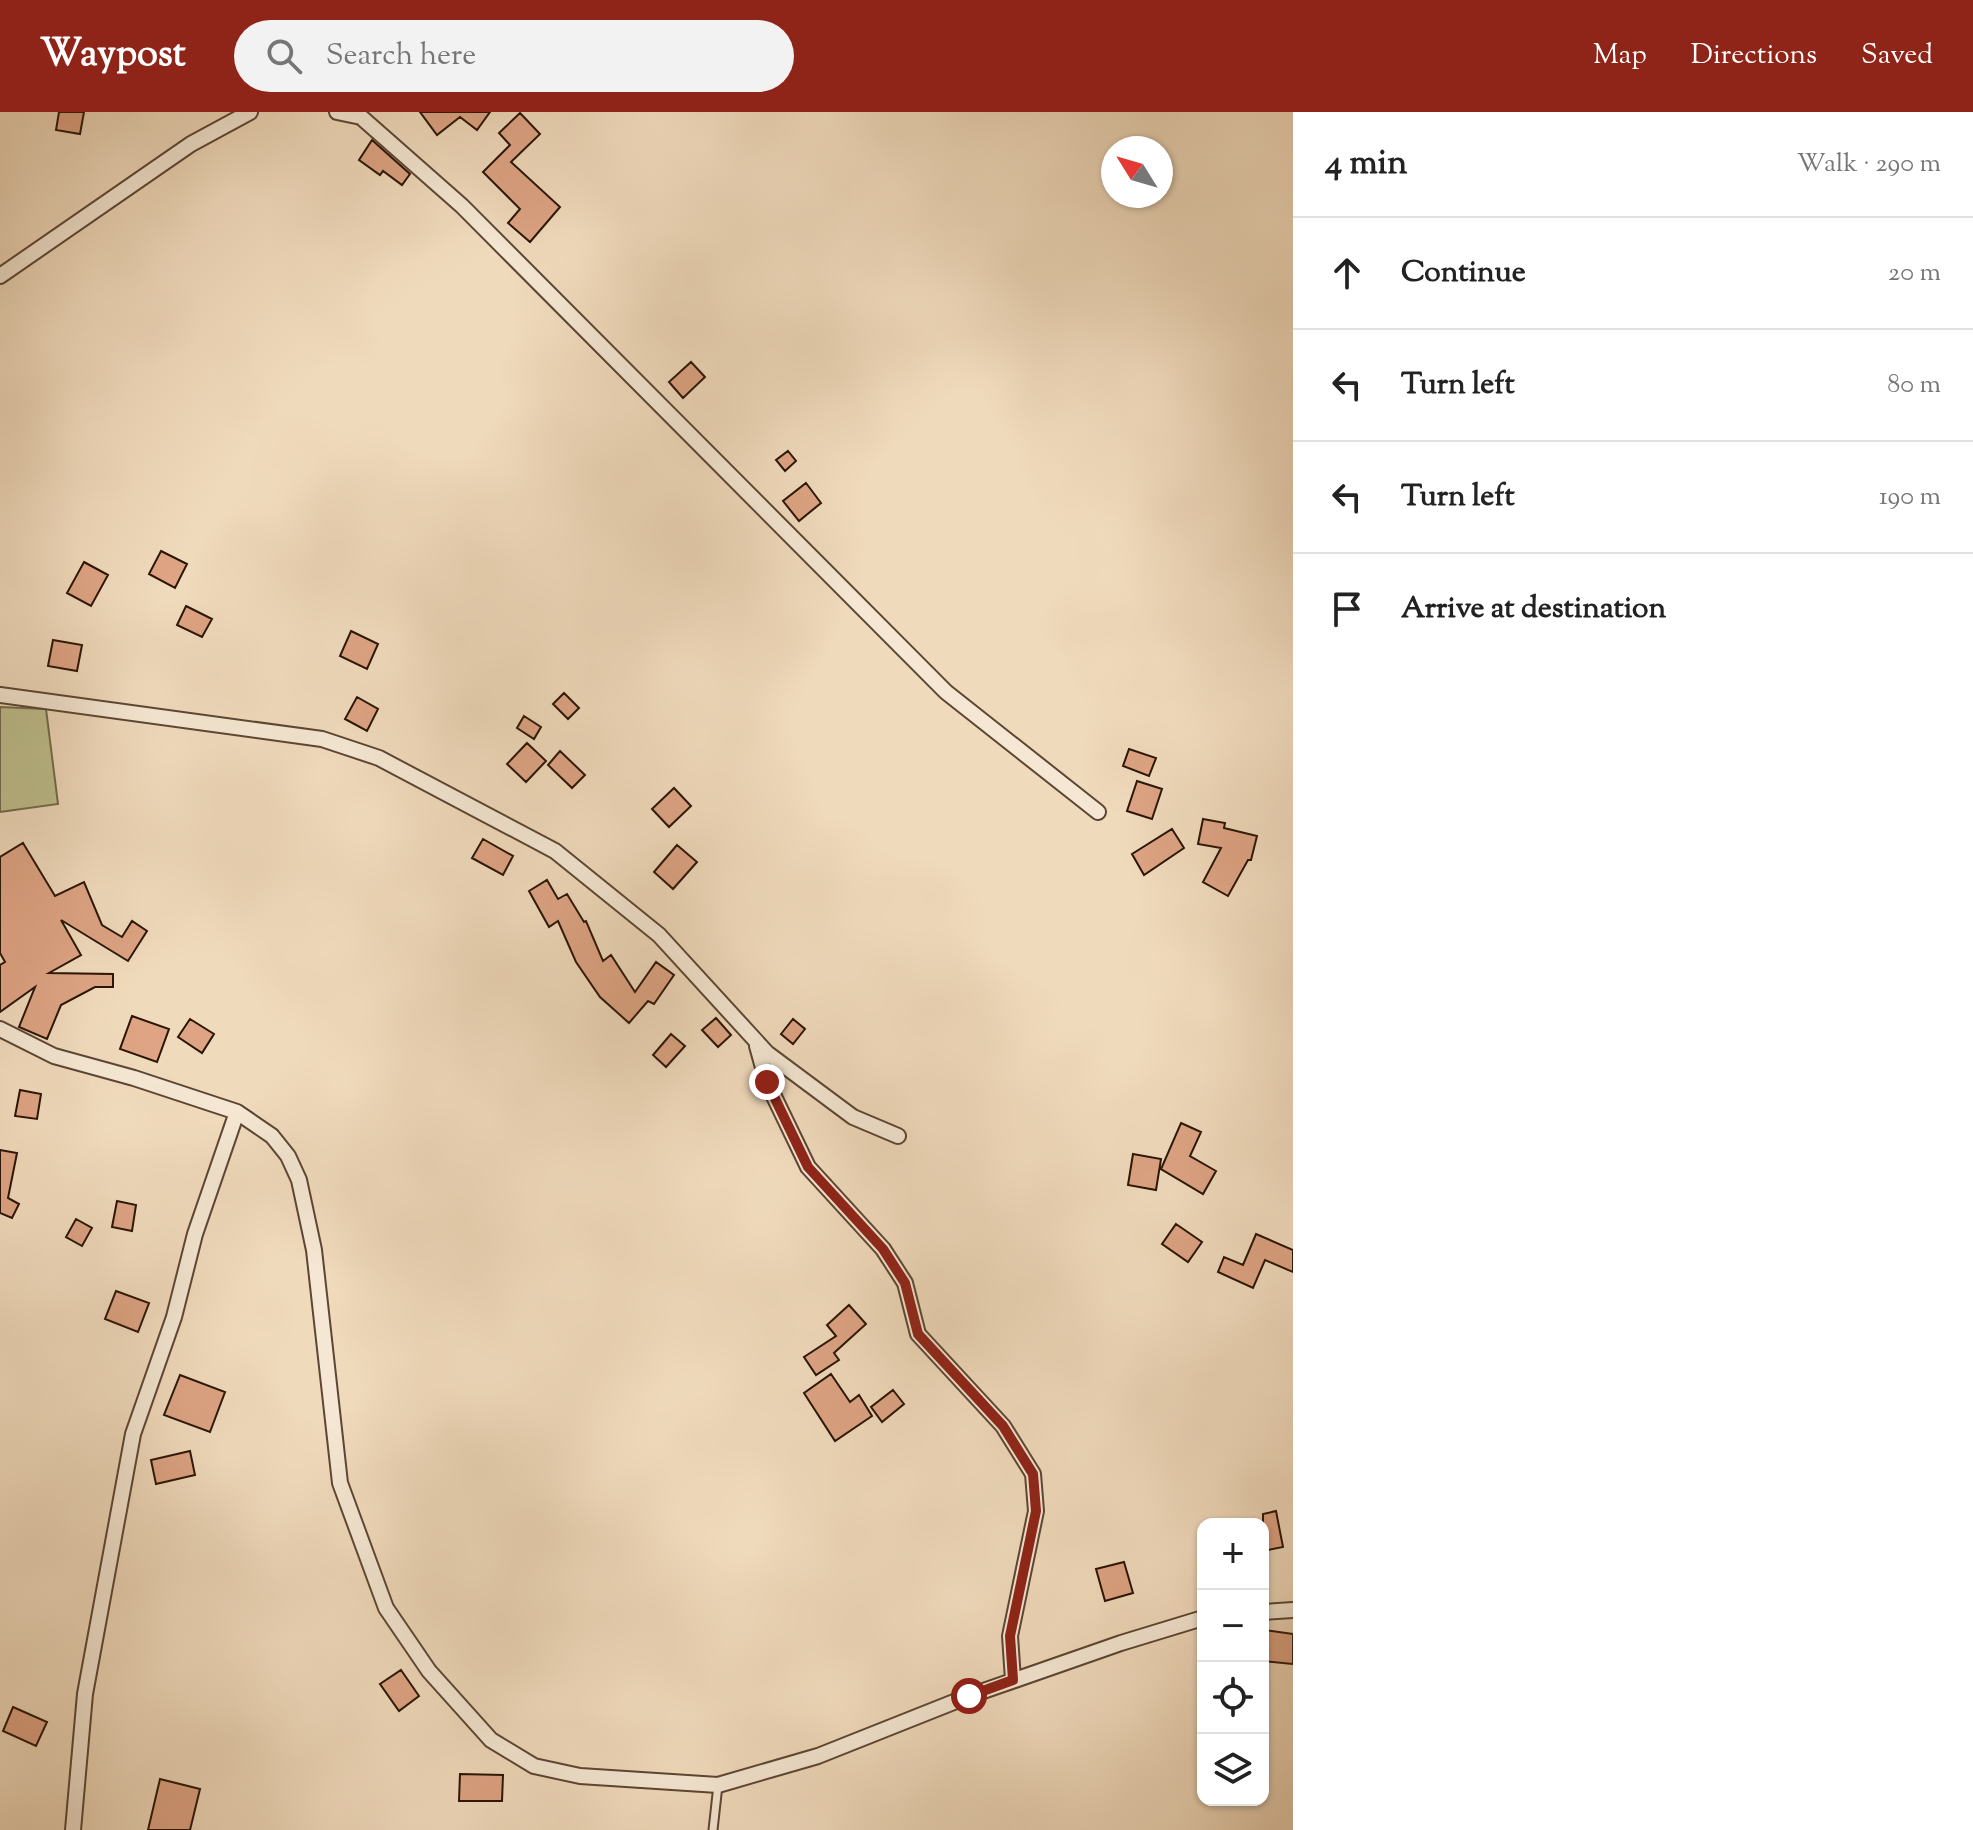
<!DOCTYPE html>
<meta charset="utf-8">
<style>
:root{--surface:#fff;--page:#f2f2f2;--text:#222;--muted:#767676;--line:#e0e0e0;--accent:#8f2418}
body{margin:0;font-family:"Sorts Mill Goudy",serif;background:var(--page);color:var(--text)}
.controls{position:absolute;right:24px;bottom:24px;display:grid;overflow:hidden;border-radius:16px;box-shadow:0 2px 6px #0004}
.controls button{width:72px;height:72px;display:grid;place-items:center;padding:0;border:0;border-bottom:2px solid var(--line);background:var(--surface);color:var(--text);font:40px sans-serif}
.compass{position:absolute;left:1101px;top:24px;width:72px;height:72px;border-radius:50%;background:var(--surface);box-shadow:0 2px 6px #0004;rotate:307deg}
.stop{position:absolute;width:24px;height:24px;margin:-18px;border:6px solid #8f2418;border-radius:50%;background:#fff}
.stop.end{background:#8f2418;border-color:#fff;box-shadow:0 2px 8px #0008}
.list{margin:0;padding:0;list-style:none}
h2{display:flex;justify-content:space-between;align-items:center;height:104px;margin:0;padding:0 32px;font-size:34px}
h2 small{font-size:26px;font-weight:400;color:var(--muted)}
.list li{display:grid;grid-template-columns:52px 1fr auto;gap:24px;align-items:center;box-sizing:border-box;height:112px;padding:0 32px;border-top:2px solid var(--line)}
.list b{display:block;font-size:30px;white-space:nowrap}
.list em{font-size:26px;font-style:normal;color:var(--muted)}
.icon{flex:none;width:44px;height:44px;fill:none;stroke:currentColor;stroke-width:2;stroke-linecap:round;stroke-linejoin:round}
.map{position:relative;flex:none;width:1293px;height:1718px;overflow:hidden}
header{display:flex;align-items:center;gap:48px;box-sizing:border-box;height:112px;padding:0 40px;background:var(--accent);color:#fff}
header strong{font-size:38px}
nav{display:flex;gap:44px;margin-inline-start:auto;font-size:28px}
.search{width:560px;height:72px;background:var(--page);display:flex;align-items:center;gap:20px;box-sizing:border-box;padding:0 28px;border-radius:44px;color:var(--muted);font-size:30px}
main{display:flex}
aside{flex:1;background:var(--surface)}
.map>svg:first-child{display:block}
.green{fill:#bebe8d;stroke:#746a49;stroke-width:2}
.building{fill:#dea484;stroke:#2a1505;stroke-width:2}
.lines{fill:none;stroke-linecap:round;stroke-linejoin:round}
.lane-casing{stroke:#5c4633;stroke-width:11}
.street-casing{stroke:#5c4633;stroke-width:18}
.lane{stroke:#f5e7d3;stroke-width:7}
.street{stroke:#f5e7d3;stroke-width:14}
.route{stroke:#8f2418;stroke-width:10}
</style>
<header>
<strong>Waypost</strong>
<div class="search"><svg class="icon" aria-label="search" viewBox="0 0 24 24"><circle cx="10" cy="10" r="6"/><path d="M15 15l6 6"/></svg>Search here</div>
<nav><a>Map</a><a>Directions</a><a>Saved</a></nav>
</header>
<main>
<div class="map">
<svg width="1293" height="1718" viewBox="0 0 1293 1718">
<rect width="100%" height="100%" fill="#f0dabc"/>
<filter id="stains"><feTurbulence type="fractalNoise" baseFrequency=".0025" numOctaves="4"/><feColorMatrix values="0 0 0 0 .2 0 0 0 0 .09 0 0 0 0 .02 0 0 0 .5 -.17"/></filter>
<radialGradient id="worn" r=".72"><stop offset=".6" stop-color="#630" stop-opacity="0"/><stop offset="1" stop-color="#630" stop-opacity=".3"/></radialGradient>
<path class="green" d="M0,595L46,597L58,692L0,700Z"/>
<path class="building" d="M59,0H84L80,22L56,18Z
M420,0H490L477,18L460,5L437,23Z
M520,1L540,22L511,50L560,95L530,130L508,111L520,97L483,60L510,33L499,21Z
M372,28L410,62L402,73L383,59L380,63L359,48Z
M691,250L705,265L683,286L669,270Z
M788,339L796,349L785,359L776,348Z
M806,371L821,391L799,409L783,389Z
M161,439L187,452L175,476L149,462Z
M84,450L108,463L91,494L67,481Z
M186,494L212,507L202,525L177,513Z
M351,519L378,532L367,557L340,544Z
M53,528L82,533L77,559L48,554Z
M564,581L579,596L568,607L553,592Z
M357,585L378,597L367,619L345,607Z
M524,604L541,615L534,627L517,616Z
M527,631L546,649L526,670L507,652Z
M1129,637L1156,646L1149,664L1123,654Z
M560,639L585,663L572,676L548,653Z
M1137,669L1162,677L1152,707L1127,699Z
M674,676L691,694L669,715L652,697Z
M1203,707L1225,711L1224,716L1257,724L1251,748H1248L1228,784L1203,770L1221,736L1198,732Z
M1172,717L1184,736L1144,763L1132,742Z
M483,727L513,744L503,763L472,746Z
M23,731L55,784L84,770L102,813L122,825L132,809L147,819L128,849L61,808L81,843L49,861L113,862V875H95L61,893L47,927L19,915L35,875L0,900V853L5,850L0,841V745Z
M677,733L697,750L673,777L654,760Z
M547,768L558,787L567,782L584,810L586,809L603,849L611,843L635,880L656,850L674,863L654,892L648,889L629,911L600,885L576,850L558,809L549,815L529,779Z
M132,904L169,917L157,950L120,937Z
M716,906L731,923L718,935L702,918Z
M190,907L214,922L202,941L178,925Z
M793,907L805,917L793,932L781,922Z
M671,922L685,934L666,955L653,943Z
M20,978L41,982L37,1007L15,1004Z
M1181,1011L1201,1020L1190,1044L1216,1059L1203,1082L1161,1057Z
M0,1038L17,1041L8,1086L19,1092L12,1106L0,1101Z
M1133,1042L1161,1047L1156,1078L1128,1073Z
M117,1089L136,1093L132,1119L112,1115Z
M76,1107L92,1116L82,1134L66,1125Z
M1176,1112L1202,1130L1188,1150L1162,1132Z
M1256,1122L1293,1138V1160L1265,1148L1253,1176L1218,1160L1224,1145L1243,1153Z
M116,1179L149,1191L138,1220L105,1207Z
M849,1193L866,1212L834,1241L839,1248L816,1263L804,1245L836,1224L827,1213Z
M831,1262L850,1290L859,1283L872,1304L835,1329L804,1281Z
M180,1263L225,1280L210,1320L164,1303Z
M893,1278L904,1292L882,1310L871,1295Z
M190,1339L195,1363L156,1372L151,1348Z
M1276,1399L1283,1435L1263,1439V1402Z
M1124,1450L1133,1481L1105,1489L1096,1457Z
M1264,1518L1293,1522V1552L1263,1549Z
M401,1558L419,1584L399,1599L380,1572Z
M13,1595L47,1610L36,1634L3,1619Z
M460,1662L503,1663L502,1689H459Z
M160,1667L200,1677L190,1718H148Z"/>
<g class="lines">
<g class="lane-casing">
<path id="lane" d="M713,1718L718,1673"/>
</g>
<g class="street-casing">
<path id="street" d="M337,0L361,5L462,94L946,580L1098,700
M0,164L191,32L250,0
M0,583L322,627L379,646L555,739L659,823L767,941L853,1005L898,1024
M0,917L54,944L134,966L237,1000L272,1024L288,1044L299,1068L314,1138L340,1371L386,1496L429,1559L491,1628L534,1654L580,1664L718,1673L818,1644L969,1584L1121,1531L1203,1506
M757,934L767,970L808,1055L883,1137L905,1171L918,1222L1003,1314L1033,1362L1036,1399L1010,1524L1013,1568
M1263,1500L1293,1498
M73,1718L85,1582L133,1322L174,1205L195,1122L237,1000"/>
</g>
<use href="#lane" class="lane"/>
<use href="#street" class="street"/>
</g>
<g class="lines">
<path class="route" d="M767,970L808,1055L883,1137L905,1171L918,1222L1003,1314L1033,1362L1036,1399L1010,1524L1013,1568L969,1584"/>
</g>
<rect width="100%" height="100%" filter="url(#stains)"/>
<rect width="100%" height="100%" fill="url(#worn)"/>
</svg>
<div class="controls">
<button>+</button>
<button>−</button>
<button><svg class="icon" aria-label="locate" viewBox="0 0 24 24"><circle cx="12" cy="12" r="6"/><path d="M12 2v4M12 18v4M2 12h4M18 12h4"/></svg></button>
<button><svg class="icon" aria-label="layers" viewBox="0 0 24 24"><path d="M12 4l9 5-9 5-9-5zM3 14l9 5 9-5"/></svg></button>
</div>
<svg class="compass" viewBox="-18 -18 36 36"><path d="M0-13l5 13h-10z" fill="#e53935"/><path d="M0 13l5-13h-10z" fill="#767676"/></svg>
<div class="stop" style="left:969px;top:1584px"></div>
<div class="stop end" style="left:767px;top:970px"></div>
</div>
<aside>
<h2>4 min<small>Walk · 290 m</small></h2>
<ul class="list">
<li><svg class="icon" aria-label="ahead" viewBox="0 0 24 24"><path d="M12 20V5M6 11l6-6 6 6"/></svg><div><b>Continue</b></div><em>20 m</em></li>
<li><svg class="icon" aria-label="left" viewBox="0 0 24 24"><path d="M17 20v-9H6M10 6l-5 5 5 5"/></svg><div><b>Turn left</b></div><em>80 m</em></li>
<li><svg class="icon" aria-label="left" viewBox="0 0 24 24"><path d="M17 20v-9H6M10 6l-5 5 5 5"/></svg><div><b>Turn left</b></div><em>190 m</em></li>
<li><svg class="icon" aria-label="arrive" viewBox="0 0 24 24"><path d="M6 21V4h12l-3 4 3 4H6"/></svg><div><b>Arrive at destination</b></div></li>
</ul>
</aside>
</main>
